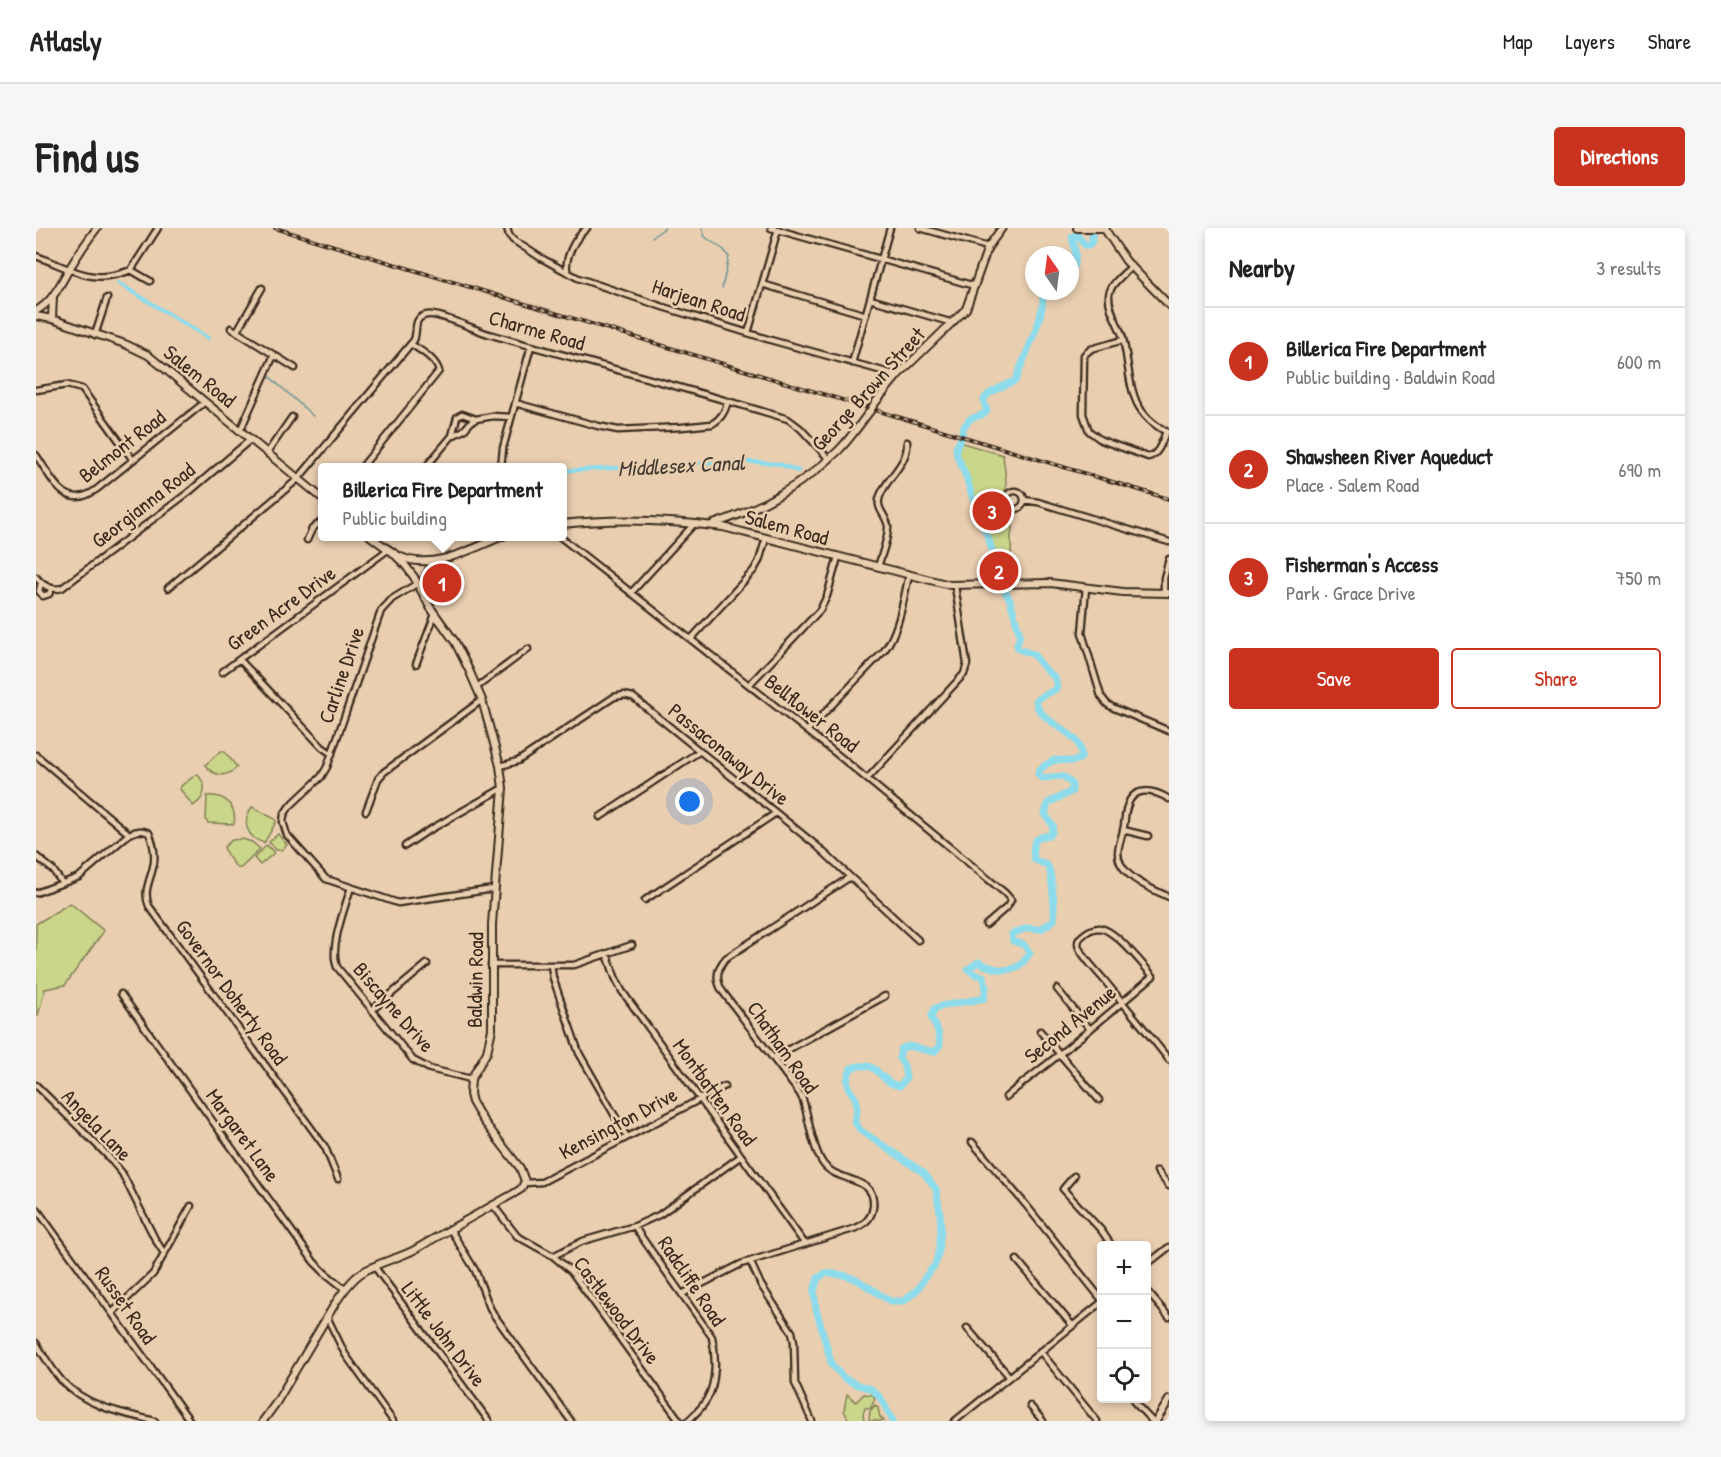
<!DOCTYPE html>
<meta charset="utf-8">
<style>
:root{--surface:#fff;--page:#f6f6f6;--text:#222;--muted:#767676;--line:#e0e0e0;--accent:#c8321e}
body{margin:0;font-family:"Patrick Hand",sans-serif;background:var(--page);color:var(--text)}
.controls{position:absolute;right:18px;bottom:18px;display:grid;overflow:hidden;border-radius:6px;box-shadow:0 3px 9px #0003}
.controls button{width:54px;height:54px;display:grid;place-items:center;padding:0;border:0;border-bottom:2px solid var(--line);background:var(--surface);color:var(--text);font:30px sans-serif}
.compass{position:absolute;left:989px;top:18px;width:54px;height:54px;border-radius:50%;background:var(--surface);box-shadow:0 3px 9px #0003;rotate:346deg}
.you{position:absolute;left:654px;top:574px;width:21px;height:21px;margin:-15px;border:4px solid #fff;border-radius:50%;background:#1a73e8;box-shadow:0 0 0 9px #1a73e833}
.badge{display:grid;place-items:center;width:39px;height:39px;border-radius:50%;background:var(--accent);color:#fff;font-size:20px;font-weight:700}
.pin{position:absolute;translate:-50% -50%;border:3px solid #fff;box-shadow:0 2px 6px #0006}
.popup{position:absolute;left:282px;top:235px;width:249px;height:78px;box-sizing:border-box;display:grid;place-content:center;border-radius:6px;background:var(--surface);filter:drop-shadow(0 2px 4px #0005);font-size:20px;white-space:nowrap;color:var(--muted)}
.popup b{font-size:22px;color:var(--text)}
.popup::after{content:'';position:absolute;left:50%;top:100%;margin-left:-12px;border:12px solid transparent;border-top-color:var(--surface)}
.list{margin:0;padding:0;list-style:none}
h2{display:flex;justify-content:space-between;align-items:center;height:78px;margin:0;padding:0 24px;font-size:26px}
h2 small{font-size:20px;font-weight:400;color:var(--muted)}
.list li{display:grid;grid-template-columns:39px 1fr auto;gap:18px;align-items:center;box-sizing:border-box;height:108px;padding:0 24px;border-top:2px solid var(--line)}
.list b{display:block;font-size:22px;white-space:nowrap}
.list p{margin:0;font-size:20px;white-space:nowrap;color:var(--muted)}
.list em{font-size:20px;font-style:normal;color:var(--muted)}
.actions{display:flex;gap:12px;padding:18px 24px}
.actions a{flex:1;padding:14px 0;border:2px solid var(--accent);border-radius:6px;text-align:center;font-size:21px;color:var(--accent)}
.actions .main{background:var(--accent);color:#fff}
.icon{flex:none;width:33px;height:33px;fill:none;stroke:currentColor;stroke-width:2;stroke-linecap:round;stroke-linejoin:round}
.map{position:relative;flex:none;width:1133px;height:1193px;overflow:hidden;border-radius:6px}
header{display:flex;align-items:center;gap:36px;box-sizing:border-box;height:84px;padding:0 30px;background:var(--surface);border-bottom:2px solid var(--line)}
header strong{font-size:28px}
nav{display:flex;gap:33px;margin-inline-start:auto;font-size:21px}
.intro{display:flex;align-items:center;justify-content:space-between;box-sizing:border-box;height:144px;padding:0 36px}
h1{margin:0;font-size:42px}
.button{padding:15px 27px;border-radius:6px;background:var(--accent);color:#fff;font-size:21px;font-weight:700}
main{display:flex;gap:36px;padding:0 36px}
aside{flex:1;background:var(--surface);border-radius:6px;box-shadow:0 3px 9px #0003}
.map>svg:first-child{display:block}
.green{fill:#cad68a;stroke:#828054;stroke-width:1.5}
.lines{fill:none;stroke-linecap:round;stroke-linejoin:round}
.stream{stroke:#6d9599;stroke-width:1.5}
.canal{stroke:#8edceb;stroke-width:4}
.river{stroke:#8edceb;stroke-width:7}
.street-casing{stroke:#3b2a1e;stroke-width:9}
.secondary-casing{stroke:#3b2a1e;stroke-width:10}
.street{stroke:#e9ceb0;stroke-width:4.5}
.secondary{stroke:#e9ceb0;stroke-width:6}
.rail-casing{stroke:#3b2a1e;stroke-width:4}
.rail{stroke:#e9ceb0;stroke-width:1.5;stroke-dasharray:4.5;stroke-linecap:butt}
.secondary-bridge-casing{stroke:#3b2a1e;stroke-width:10;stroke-linecap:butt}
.secondary-bridge{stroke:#e9ceb0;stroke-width:6}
.labels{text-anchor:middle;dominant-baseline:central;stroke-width:5;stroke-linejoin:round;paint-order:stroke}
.street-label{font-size:21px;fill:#3b2a1e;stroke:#e9ceb0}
.water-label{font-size:22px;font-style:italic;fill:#433c32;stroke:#e9ceb0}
</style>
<header>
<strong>Atlasly</strong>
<nav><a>Map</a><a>Layers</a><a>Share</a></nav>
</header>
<div class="intro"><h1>Find us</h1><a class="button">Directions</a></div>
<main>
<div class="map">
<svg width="1133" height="1193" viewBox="0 0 1133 1193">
<rect width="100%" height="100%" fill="#e9ceb0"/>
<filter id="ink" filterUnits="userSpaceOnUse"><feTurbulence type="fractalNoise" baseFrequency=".0167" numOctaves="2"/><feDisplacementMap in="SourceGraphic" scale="12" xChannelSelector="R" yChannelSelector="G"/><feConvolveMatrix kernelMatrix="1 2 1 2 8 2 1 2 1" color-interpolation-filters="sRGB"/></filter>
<g filter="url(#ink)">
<path class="green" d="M923,214L967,227C968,237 970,247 970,258C970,269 957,279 978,286L975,309L976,352L963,353L962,351C959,342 960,333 957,324C953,310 946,298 941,285C937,273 935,260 931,249C927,236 917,227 923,214Z
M185,523H188L201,539C191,550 178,549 169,537Z
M161,546C172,557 170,570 157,578L144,561L145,558Z
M171,568C189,566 201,578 198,596L172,595L170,592Z
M216,579L239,591L240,594L228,615C211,610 205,594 216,579Z
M242,606L251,617L245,622H240L233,614Z
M206,611L216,614L224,621L205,640H201L191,627L188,619L196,612Z
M231,617L238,625L224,637L218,630Z
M34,675L68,703L29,757L9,761L2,788L0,786V696Z
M811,1166L820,1174L828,1166L837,1167L839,1170L835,1180H829L827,1186L828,1193H813L808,1182Z
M839,1177L842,1180L844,1189L848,1193H833L834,1183Z"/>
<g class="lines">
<path class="stream" d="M666,0L669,9L688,22L693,29L686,60
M616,9L629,0
M233,148L277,188"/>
<path class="canal" d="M82,55L172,110
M526,243L685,234H721L743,236L762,243"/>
<path class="river" d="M1034,45C1043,30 1039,23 1036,9L1039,7H1041L1049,17H1053L1056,13V0
M857,1193L844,1169L835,1161L822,1157L808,1150L796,1137L780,1081L778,1063L782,1050L790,1045L807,1047L820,1051L854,1073H868L882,1061L889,1049L899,1037L903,1022L905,1002L904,984L900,961L888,945L824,902L819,894L821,883L820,871L813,861L811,852L815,840C845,830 841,855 864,858L870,850L868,838L863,830L865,821L872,818L898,824L904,817L902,803L895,789L899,780C915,775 932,774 948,770L950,759L947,748L938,746L932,741L942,734C954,740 972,746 984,737C988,734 991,729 994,725L988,717L977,713L976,706L991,700L1005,701L1018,692C1019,685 1016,641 1011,637C1007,634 1003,635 998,631C996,615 997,609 1014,607L1016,604L1017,598L1009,586L1012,575L1036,563V557C1028,544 1020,549 1007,550L1002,547L1003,543C1008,538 1012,534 1020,532C1029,531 1037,536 1045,530C1048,505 1015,500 1003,482C1001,479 1001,476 1000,473C1006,466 1014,466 1021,460L1019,450L1009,441L997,426L982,421L981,417L984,407L974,372L962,351L958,338V327L951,307L942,288L930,248L921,228L920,220L925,210L927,200L934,191L948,186L951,183C950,179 948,177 948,173C947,165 974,156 980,152C987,129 1012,84 1006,63"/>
<g class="street-casing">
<path id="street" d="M471,0L473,7L477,12L505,30L542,50L627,79L738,113L861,147
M735,0L939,58
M884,0L952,19
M0,28C36,41 55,58 95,42L114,53
M1095,39C1088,46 1074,56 1073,67C1072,81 1082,95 1086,107C1097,147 1087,181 1131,204
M95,42L122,0
M531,43C529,28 539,10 551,0
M726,56L830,87
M834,71L917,95
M195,100L259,140
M201,103L226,60
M712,105L742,1
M59,107L71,70
M1087,112L1055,121L1048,127L1047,186L1053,203L1065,212L1112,229C1123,227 1126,213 1130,204
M816,135L854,0
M0,162L31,157L46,161L97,232
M479,175L562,198L582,202L646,199L676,196C686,190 689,183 692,173
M426,186L440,191L435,194L428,202L416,208L421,189Z
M440,191L457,188L475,189
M204,203L238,127
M231,225L256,189
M0,227C16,250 29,285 61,261L169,174
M325,240L403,143C400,131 385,123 375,116
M389,240L416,208
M465,240L467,220L495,118
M970 272a9 9 0 1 1 18 0a9 9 0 1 1-18 0Z
M988,272L1002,274L1133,314
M523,308L802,527L969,665L975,672L971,679L950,697
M271,312L276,301L286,293
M842,339C845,328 853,309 852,298C850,286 839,281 844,268C851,249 873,235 871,214
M0,349C6,357 16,363 26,360L153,264L215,211
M5,355L3,363L7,368L13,366L16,360
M382,355L356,371L345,383L291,539L285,549L253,579L248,587L247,594L251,607L290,651L362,675L458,661
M1050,359L1046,405L1065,468L1071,476L1078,480L1133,503
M132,360L262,251L378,112C382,103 376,89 391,87C406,85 440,103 456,107C555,135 654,161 752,191L764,200L793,231
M1128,364V350L1133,331
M595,365L658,296
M655,411L718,342L723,333L730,310
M204,432L286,519L296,526
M380,436L399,386
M186,444L353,321
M713,457L784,382L791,368L802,329
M441,459L492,421
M771,503L848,423C864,401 867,372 873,347
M0,527L93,606
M464,538L482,533L578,469L588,467L597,469L781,618L882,712
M831,551L928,446L931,436L919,358
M1133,571C1118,562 1097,557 1091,579C1089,585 1089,591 1088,598C1086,612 1077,624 1086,638C1095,653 1118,662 1133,669
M330,583L342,551L348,544L446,472
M564,589L664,523
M1087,602L1112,608
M369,618L390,604L467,560
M0,628L17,642L26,655
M315,659C309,680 293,719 301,739L377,832L394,841L435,851
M0,665L43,649L93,606C100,603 106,601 113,605C117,614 119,625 118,634C116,650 106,662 113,678L289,919L302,951
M609,672L740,585
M571,726L579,749L586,763L769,1016
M455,737H538L596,717
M515,737L517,750L543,825L591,909
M1021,761L1054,801
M85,766L278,1034L289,1045L309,1061
M336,782L391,736
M1004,803L1063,872
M737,830L849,768
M0,857L70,926L86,945L119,1011L128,1025
M970,869C988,853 1007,840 1025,825C1056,800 1087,774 1117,748C1106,736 1079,701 1063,700C1057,700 1050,704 1046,708C1042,711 1041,715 1043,720C1049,732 1061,743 1069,753C1090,779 1112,805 1133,832
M936,914L990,977L1066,1072
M1121,943L1133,958
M1038,948L1027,961L1065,1002L1076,1018
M489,955L506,954L689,858
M457,977L481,1008L517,1028L535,1043L644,1193
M0,980L154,1193
M599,998L602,1004L676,1109C680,1127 681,1154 671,1171C667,1179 659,1186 652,1193
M414,1001L439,1042L454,1080L458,1087L535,1193
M517,1028L547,1013L599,998L623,987L705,928
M981,1032L1036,1097
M714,1033L725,1057L756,1104L758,1114L759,1155L776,1193
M1110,1037L1133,1019
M338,1038L453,1193
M1110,1062L1133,1089
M646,1066L705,1036L820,1000C829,996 836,989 837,979C841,946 799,956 786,934C776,918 773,891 767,872L764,866L687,764C679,752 680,741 690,730L814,649
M76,1085L117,1046L155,978
M291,1089L309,1126L357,1193
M931,1100L973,1148
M0,1115C8,1128 16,1142 26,1153C51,1179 86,1185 119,1193
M1004,1123L1061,1193
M1098,1174L1116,1193
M994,1178L1007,1193
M919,1193L1066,1074"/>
</g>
<g class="secondary-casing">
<path id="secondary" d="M1041,0H1070
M1068,0L1090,33L1133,77
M0,83C16,74 23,59 32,43C41,28 50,14 61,0
M0,88L16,91L89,116L112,127L286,270
M16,91L17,68
M839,175L862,147L930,81L952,19L966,0
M526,296C579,290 634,292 687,299L914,357L1014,355L1087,364L1133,365
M677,296C722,282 768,256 802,223C814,211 824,196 834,183
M334,308C344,315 354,324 365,329C397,343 437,320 467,308
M384,359L397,334
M227,1193L240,1175L300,1074C307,1064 314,1053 324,1046C341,1034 362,1031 380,1021C412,1002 445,984 477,966L485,961L489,953L484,940L446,891L436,874L434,866L435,851L451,824L456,801V696L467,560L464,538L446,472L433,442L419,414L394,379L378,349L369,337L355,323
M1120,1193L1133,1172"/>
</g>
<use href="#street" class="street"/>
<use href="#secondary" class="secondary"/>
<g class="rail-casing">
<path id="rail" d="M239,0L1133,271"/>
</g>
<use href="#rail" class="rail"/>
<g class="secondary-bridge-casing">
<path id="secondary-bridge" d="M834,183L839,175"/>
</g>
<use href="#secondary-bridge" class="secondary-bridge"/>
</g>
</g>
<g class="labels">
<g class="street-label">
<text transform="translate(663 72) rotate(18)">Harjean Road</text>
<text transform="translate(501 102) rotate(16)">Charme Road</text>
<text transform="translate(164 148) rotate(39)">Salem Road</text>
<text transform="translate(832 161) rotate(-48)">George Brown Street</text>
<text transform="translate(86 218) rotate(-38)">Belmont Road</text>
<text transform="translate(107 277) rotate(-38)">Georgianna Road</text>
<text transform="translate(751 299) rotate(15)">Salem Road</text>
<text transform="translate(245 380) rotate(-36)">Green Acre Drive</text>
<text transform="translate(305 447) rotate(-71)">Carline Drive</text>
<text transform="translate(776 485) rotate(38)">Bellflower Road</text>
<text transform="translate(693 526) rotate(39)">Passaconaway Drive</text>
<text transform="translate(439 752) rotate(-89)">Baldwin Road</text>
<text transform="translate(196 764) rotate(54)">Governor Doherty Road</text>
<text transform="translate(358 779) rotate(49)">Biscayne Drive</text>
<text transform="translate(1034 796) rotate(-39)">Second Avenue</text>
<text transform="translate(747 819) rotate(55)">Chatham Road</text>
<text transform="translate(679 864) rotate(54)">Montbatten Road</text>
<text transform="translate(582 895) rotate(-28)">Kensington Drive</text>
<text transform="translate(61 897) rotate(46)">Angela Lane</text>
<text transform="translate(207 907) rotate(54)">Margaret Lane</text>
<text transform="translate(656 1053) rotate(56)">Radcliffe Road</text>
<text transform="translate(90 1077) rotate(55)">Russet Road</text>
<text transform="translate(581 1082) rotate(53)">Castlewood Drive</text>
<text transform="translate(408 1106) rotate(53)">Little John Drive</text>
</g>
<g class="water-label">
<text transform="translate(645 237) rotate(-3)">Middlesex Canal</text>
</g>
</g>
</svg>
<div class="controls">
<button>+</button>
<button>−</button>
<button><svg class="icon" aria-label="locate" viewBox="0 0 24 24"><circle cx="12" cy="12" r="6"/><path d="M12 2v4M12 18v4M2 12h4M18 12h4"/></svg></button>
</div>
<svg class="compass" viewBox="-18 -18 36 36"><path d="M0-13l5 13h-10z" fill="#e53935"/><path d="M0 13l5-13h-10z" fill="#767676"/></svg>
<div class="you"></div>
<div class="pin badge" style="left:406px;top:355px">1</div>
<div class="popup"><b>Billerica Fire Department</b>Public building</div>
<div class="pin badge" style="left:963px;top:343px">2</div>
<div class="pin badge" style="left:956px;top:283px">3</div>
</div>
<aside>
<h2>Nearby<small>3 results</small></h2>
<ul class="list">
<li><span class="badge">1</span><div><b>Billerica Fire Department</b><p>Public building · Baldwin Road</p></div><em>600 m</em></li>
<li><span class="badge">2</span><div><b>Shawsheen River Aqueduct</b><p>Place · Salem Road</p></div><em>690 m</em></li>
<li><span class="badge">3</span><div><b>Fisherman's Access</b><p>Park · Grace Drive</p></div><em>750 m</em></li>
</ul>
<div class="actions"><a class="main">Save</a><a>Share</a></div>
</aside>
</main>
